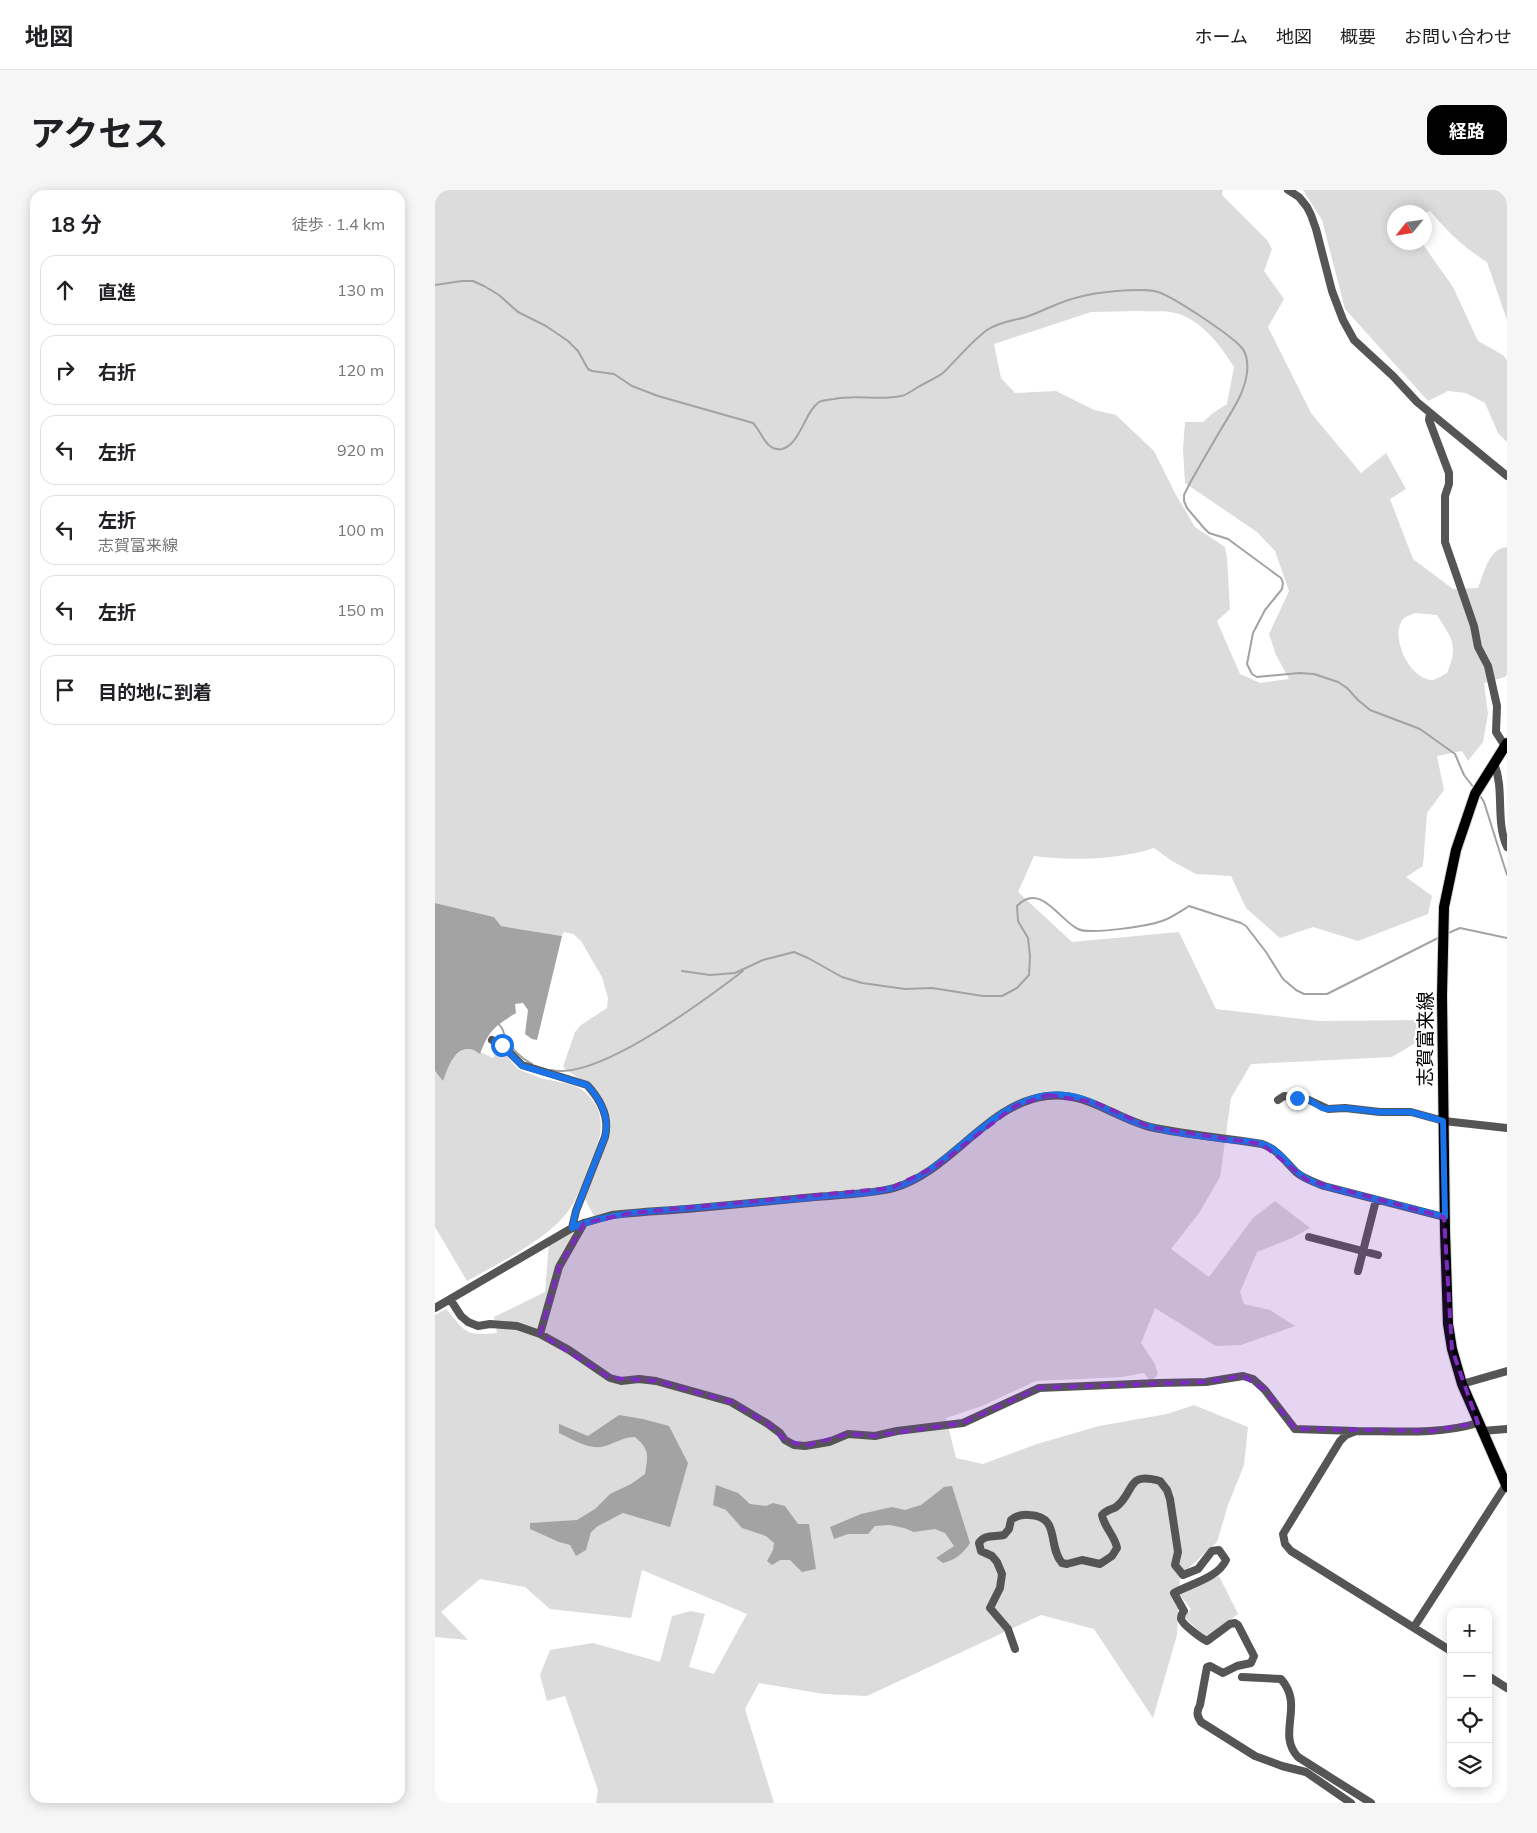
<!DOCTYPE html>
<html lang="ja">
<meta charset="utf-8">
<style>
:root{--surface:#fff;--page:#f6f6f6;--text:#202124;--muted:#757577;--line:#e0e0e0;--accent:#000}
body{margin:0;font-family:Mulish,"Noto Sans JP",sans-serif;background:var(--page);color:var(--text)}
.controls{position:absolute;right:15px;bottom:15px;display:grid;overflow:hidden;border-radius:10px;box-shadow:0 2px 12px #0003}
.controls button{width:45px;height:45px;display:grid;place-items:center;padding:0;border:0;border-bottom:1px solid var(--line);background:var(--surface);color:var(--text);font:25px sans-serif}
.compass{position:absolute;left:952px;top:15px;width:45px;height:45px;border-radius:50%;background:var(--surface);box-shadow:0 2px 12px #0003;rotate:240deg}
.stop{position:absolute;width:15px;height:15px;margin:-11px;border:4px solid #1a73e8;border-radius:50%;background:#fff}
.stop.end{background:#1a73e8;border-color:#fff;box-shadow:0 1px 5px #0008}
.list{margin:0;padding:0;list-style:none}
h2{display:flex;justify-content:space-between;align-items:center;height:65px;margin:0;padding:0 20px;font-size:21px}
h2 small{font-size:16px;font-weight:400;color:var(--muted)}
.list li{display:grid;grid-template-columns:32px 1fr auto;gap:15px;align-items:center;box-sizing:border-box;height:70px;margin:0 10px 10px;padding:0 10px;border:1px solid var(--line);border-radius:15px}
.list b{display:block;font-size:19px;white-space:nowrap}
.list p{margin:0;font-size:16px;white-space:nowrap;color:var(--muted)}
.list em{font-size:16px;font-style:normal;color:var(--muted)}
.icon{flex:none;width:28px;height:28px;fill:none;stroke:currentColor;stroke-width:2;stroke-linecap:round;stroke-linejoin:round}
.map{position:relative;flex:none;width:1072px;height:1613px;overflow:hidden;border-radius:15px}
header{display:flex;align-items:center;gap:30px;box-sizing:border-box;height:70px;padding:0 25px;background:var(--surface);border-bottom:1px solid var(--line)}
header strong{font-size:24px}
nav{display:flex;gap:28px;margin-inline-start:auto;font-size:18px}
.intro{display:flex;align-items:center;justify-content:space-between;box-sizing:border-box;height:120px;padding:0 30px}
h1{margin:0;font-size:35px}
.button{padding:12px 22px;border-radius:15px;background:var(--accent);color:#fff;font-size:18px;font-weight:700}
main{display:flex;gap:30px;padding:0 30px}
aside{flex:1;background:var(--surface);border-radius:15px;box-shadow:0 2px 12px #0003}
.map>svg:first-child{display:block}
.green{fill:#dcdcdc;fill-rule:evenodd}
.water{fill:#a3a3a3}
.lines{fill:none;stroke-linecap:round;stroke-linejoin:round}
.stream{stroke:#a3a3a3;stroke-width:2}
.major-casing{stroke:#dbdbdb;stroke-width:12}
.minor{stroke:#555;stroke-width:8}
.major{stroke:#000;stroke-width:10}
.route{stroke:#1a73e8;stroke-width:6}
.marked{fill:#7b2cbf;fill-opacity:0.2;stroke:#7b2cbf;stroke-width:4;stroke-dasharray:10 6;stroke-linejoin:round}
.labels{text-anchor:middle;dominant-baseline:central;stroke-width:4.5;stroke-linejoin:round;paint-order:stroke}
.street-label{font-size:19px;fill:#000;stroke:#fff}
</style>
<header>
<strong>地図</strong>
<nav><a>ホーム</a><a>地図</a><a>概要</a><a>お問い合わせ</a></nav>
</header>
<div class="intro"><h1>アクセス</h1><a class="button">経路</a></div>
<main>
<aside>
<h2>18 分<small>徒歩 · 1.4 km</small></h2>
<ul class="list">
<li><svg class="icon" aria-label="ahead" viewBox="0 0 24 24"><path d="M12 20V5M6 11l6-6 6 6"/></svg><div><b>直進</b></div><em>130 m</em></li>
<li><svg class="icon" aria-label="right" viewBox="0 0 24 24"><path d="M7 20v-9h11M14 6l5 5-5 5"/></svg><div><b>右折</b></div><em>120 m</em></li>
<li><svg class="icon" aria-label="left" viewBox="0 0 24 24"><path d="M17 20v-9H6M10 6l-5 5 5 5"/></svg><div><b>左折</b></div><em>920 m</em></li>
<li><svg class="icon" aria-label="left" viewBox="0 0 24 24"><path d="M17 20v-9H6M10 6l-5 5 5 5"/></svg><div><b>左折</b><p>志賀富来線</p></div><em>100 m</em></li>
<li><svg class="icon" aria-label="left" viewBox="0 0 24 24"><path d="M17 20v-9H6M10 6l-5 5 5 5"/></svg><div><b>左折</b></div><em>150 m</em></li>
<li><svg class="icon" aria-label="arrive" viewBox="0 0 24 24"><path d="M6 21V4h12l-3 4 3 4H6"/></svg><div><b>目的地に到着</b></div></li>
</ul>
</aside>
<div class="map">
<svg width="1072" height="1613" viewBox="0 0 1072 1613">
<rect width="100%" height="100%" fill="#fff"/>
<path class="green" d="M0,0H788L787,5L832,50L837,59L829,81L849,109L833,137L876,223L926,283L951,263L971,299L955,309L978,369L1018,399L1043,398C1049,383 1054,358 1072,357V484L1070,487L1049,493L1053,524L1048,552L1033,571L1027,561L1002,566L1009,600L992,623L988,676L971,687L997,706L993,724L923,751L878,737L845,748L811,718L796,686L761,684L737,671L719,658C681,670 638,671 599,666L583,702L637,752L744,742L781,819L884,831L989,830L992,846L957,867L816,874L796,908L785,987L764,1023L736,1059L774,1087L818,1028L840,1011L875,1038L857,1048L822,1062L805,1102L809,1114L835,1120L860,1136L806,1155L781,1156L720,1118L706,1153L720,1174L723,1184L716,1192L709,1183L687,1187L601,1191L547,1216L511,1228L521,1268L548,1274L602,1254L664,1236L732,1224L759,1215L813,1237L809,1275L793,1315L782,1352L745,1386L744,1401L784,1386L803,1424L772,1448L749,1427L756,1419L744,1404L742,1445L718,1528L659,1439L606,1425L432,1506L389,1504L324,1493L310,1519L339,1613H161L163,1600L130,1506L112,1511L105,1485L115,1460L158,1453L225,1472L237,1426L256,1421L270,1424L254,1477L279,1484L312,1424L207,1380L196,1428L115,1419L90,1397L45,1389L6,1422L33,1450L0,1447V1125L11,1119C32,1143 29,1146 62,1143L59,1127L110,1102L114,1053L157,1033L160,1028L150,1009L176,939L175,929L160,901L128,877L140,842L146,835L172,818L173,808L167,787L146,751L138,744L129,742L127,746L66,736L59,727L0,713ZM704,121C716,122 729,120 740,123C766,129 786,156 799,177L792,214L778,223L768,232H750L748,259L750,293L822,342L840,361L854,401L834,444L841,465L854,489L825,493L805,484L782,431L795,419L792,368L790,357L760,337L741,305L719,261L681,225L659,220L621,201L580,203L566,188L559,154L656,122ZM980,423L1002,425C1017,449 1024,455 1012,483C1008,485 1002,489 998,490C975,491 953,445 969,428C972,426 977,424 980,423Z
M868,0H1072V130L1052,72C1029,58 1012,41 995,21L990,23L959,22V52L987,53L1018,97L1043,151L1068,165L1072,170V252L1063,243L1050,213L1031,203L1013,201L993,211L910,119L887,30Z
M36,858L58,868L63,861C73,863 75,872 82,878C88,882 97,884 103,887C117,892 139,892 150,902C172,922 168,944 157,968C150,984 146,1002 136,1017C116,1048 64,1073 32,1091L0,1037V881L8,890C13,876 18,861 36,858Z"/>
<path class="water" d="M0,713L59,727L66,736L127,746L102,850L97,849L90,844L93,820L88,813L80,814L81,823C60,836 54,840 45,864C42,862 38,859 35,859C19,857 12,880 8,891L0,881Z
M184,1225L208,1229L234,1236L253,1273L235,1337L188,1323L163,1336L156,1342L151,1360L141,1366L135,1355L124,1352L95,1339V1333L142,1330L160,1319L175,1304L196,1294L210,1284C213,1265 215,1260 200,1247C188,1247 181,1253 170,1256C155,1261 137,1249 124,1243V1234L153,1246Z
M281,1295L303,1303L315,1314L331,1316L338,1313L350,1316L363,1334H374L381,1379L367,1382L355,1370H345L337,1375L332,1371L338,1360L339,1353L331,1346L307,1338L291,1320L278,1315Z
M517,1296L535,1353C528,1364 520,1370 508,1373L501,1368L519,1356L510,1343L500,1339L479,1342L469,1338L455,1335L440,1336L433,1344H413L399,1349L395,1337L426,1324L457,1317L470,1320L486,1315L509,1297Z"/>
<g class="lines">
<path class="stream" d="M0,95L27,91H38L49,96L64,105L83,122L111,136L133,151L143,161L153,179L157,181L179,184L197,196L223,206L318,233C327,242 331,262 347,259C365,255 370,221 384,212C388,210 394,210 399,209C421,204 445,211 466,206C472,205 478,200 483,197C491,192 502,188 509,182C523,168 536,152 552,140C564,132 577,131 591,127C609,121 625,111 644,107C661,102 702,98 719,101C734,103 797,146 807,158C812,164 813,175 812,183C809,205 796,222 785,241C775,258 765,275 755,293L749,305V311L752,318L769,338L774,343L793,349L846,388L848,393L847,399L830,420L818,443L812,474L817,484L822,487L864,483L879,484L903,492L912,498L923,510L935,520L985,539L1020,564L1029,585L1039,598
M1044,604L1049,612L1072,685
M1011,744L1025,738L1072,748
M247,781L275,785L300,783L328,770L359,762L373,768L407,787L427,793L470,799L497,798L548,806H567L582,798L594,785L595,766L593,748L583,731L582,716C605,691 625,731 643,739C654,745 713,736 727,731C736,728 746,721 754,716L806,733L811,736L831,762L848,789L861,800L869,804H892L1005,747
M62,833C68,837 68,841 70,847C75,858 87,869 97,874
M116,880C163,891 270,810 308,781"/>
<g class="major-casing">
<path id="major" d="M1072,553L1040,604L1021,660L1009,717L1007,806L1010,1041L1013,1134L1017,1159L1027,1194L1072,1297"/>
</g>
<path class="minor" d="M853,0L864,7L872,17L876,25L881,39L897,101L908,130L919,150L958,186L982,212L1072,286
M995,223L994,230L1014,283V294L1010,306V352L1039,436L1043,457L1053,476L1062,516L1061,542L1070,556
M1059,573C1070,600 1060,630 1072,657
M57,850L67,855L87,875L152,895C165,909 175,927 170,947L141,1021L137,1038
M843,910L849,906L874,910L893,919L910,918L945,922H976L1009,931L1072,938
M874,1047L943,1065
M923,1081L941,1010
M15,1109L26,1126L33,1132L43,1136L55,1134L82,1136L105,1144L134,1160L175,1188L186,1191L204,1189L221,1191L296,1212L333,1234L345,1243L350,1250L359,1255L370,1256L394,1252L413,1244L440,1246L462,1241L528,1233L604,1198L723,1193L771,1192L808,1186L818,1189L830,1200L860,1239L921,1241
M0,1118L137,1038L149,1033L177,1025C202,1022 227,1021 252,1019C295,1015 337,1011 380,1007C403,1005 437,1004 459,998C517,981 552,913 612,906C651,901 679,928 715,937C752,945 790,948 827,954C842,959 850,971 861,982C869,989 879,992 889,996L1009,1027
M105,1144L124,1077L149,1033
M1027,1194L1072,1181
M1047,1241L1072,1239
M979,1437L1071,1295
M580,1459L573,1439L555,1418L565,1398L567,1384L562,1372L557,1366L546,1361L544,1353C549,1344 560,1347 569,1345L574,1339L576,1330C581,1326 588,1324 594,1325C626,1326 612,1356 627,1373L632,1374L647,1370L665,1374L677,1366L682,1358C680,1346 669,1337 667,1325C672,1319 676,1320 681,1317C701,1302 690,1281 725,1291L732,1300L735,1309L743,1362L740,1375L748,1385L763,1379L777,1361L784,1360L791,1370C783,1388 755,1394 739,1403L749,1421C747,1423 746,1426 746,1429C747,1434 767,1449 772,1451L795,1434L800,1433L803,1435L819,1466L816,1473L802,1476L788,1483L775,1476L772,1477L765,1515C761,1522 762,1526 766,1532L820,1566L847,1576L871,1582L916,1613
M1016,1461L856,1361L850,1354L848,1344L905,1251L911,1245L921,1241C962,1241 1003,1245 1043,1233
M1053,1486L1072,1498
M807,1487L846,1489C870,1516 841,1543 863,1567L936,1613"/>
<use href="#major" class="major"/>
</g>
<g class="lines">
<path class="route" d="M67,855L87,876L152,895C165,909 175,927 170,947L141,1021L137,1038C156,1030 176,1026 196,1023C259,1018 321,1013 384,1007C410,1004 446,1004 470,994C520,972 558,912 613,905C650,901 672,923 705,934C734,943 765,946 794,950C807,951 823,951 835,957C846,963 853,975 863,983C871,990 880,993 889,996L1010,1027L1008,931L976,922H945L910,918L892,919L887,918L874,910L862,908"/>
</g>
<path class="marked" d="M613,905L659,912L715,937L827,954L872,990L1009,1027L1017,1159L1043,1233L998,1241L860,1239L830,1200L808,1186L771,1192L604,1198L528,1233L440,1246L413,1244L370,1256L350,1250L333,1234L296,1212L221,1191L175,1188L105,1144L124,1077L149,1033L196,1023L456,998L500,977L580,916Z"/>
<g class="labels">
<g class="street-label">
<text transform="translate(990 849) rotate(-90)">志賀富来線</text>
</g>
</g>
</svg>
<div class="controls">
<button>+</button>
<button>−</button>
<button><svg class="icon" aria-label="locate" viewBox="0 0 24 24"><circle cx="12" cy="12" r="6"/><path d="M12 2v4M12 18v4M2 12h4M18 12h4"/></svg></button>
<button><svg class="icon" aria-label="layers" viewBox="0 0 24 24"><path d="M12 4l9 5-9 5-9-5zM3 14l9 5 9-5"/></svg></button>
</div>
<svg class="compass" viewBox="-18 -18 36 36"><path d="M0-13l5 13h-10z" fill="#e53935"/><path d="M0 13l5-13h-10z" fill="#757577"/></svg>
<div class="stop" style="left:67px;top:855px"></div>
<div class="stop end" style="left:862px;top:908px"></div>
</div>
</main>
